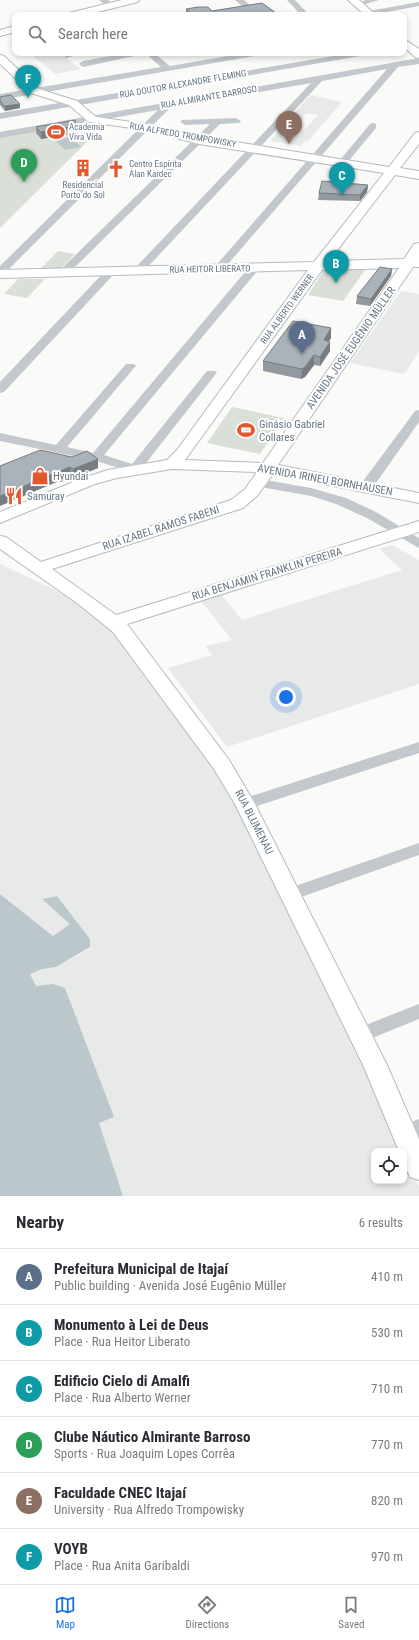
<!DOCTYPE html>
<meta charset="utf-8">
<style>
:root{--surface:#fff;--page:#f2f2f3;--text:#2b2b33;--muted:#7c7c81;--line:#e1e1e2;--accent:#1a73e8}
body{margin:0;font-family:"Roboto Condensed",sans-serif;background:var(--page);color:var(--text)}
.controls{position:absolute;right:12px;bottom:12px;display:grid;overflow:hidden;border-radius:8px;box-shadow:0 2px 6px #0003}
.controls button{width:36px;height:36px;display:grid;place-items:center;padding:0;border:0;border-bottom:1px solid var(--line);background:var(--surface);color:var(--text);font:20px sans-serif}
.you{position:absolute;left:286px;top:697px;width:14px;height:14px;margin:-10px;border:3px solid #fff;border-radius:50%;background:#1a73e8;box-shadow:0 0 0 6px #1a73e833}
.badge{display:grid;place-items:center;width:26px;height:26px;border-radius:50%;background:var(--accent);color:#fff;font-size:13px;font-weight:700}
.pin{position:absolute;translate:-50% -33px;filter:drop-shadow(0 1px 2px #0008)}
.pin::after{content:'';position:absolute;top:21px;width:14px;height:12px;background:inherit;clip-path:polygon(0 0,100% 0,50% 100%)}
.list{margin:0;padding:0;list-style:none}
h2{display:flex;justify-content:space-between;align-items:center;height:52px;margin:0;padding:0 16px;font-size:17px}
h2 small{font-size:13px;font-weight:400;color:var(--muted)}
.list li{display:grid;grid-template-columns:26px 1fr auto;gap:12px;align-items:center;box-sizing:border-box;height:56px;padding:0 16px;border-top:1px solid var(--line)}
.list b{display:block;font-size:15px;white-space:nowrap}
.list p{margin:0;font-size:13px;white-space:nowrap;color:var(--muted)}
.list em{font-size:13px;font-style:normal;color:var(--muted)}
.icon{flex:none;width:22px;height:22px;fill:none;stroke:currentColor;stroke-width:2;stroke-linecap:round;stroke-linejoin:round}
.map{position:relative;flex:none;width:419px;height:1196px;overflow:hidden}
.search{position:absolute;background:var(--surface);box-shadow:0 2px 6px #0003;left:12px;right:12px;top:12px;height:44px;display:flex;align-items:center;gap:10px;box-sizing:border-box;padding:0 14px;border-radius:8px;color:var(--muted);font-size:15px}
.sheet{height:388px;background:var(--surface)}
nav{display:flex;justify-content:space-around;align-items:center;box-sizing:border-box;height:56px;border-top:1px solid var(--line);background:var(--surface);font-size:11px;color:var(--muted)}
nav a{display:grid;justify-items:center;gap:2px}
nav .on{color:var(--accent)}
.map>svg:first-child{display:block}
.built{fill:#e8e9e9;fill-rule:evenodd}
.green{fill:#dadfd7}
.water{fill:#bbc7cb}
.lines{fill:none;stroke-linecap:round;stroke-linejoin:round}
.stream{stroke:#bbc7cb;stroke-width:2}
.major-casing{stroke:#b5babe;stroke-width:2}
.minor{fill:#c3c8cc;fill-rule:evenodd}
.major{fill:#fff;fill-rule:evenodd}
.wall{fill:#929a9f}
.shaded-wall{fill:#777d82}
.building{fill:#aab3b9;stroke:#777d82}
.labels{text-anchor:middle;dominant-baseline:central;stroke-width:4;stroke-linejoin:round;paint-order:stroke}
.far-street-label{font-size:9px;fill:#657683;stroke:#fff}
.far-poi-label{font-size:9px;fill:#657683;stroke:#fff;text-anchor:start}
.street-label{font-size:11px;fill:#657683;stroke:#fff}
.poi-label{font-size:11px;fill:#657683;stroke:#fff;text-anchor:start}
</style>
<div class="map">
<svg width="419" height="1196" viewBox="0 0 419 1196">
<rect width="100%" height="100%" fill="#fafaf8"/>
<path class="built" d="M29,53H60L81,69L55,74Z
M310,95L342,102L307,142L305,141L301,146L270,141ZM307,113L318,115L299,136L288,135Z
M401,291L419,294V351L404,374L350,363Z
M392,545L419,560V684L227,747L168,668L212,655L205,646L232,640L201,601L221,594L242,620L402,570L379,549Z
M0,564L59,592L94,614L112,630L215,767L239,805L371,1067L419,1187V1196H123L99,1123L113,1117L65,988L53,984L36,987L30,974L42,969L56,967L90,948V939L57,896L42,899L71,924L53,936L0,894ZM374,1151H404V1181H374Z"/>
<path class="green" d="M78,123L79,133L94,135L0,228V137Z
M58,251L75,254L60,269L39,270Z
M362,269L365,270L343,301L308,295L324,270Z
M18,279H45L27,298L4,294Z
M232,407L284,418L260,454L207,443Z"/>
<path class="water" d="M71,137L81,147L65,150L55,140Z
M0,894L53,936L70,924L42,899L57,896L90,939V947L56,967L42,969L30,974L36,986L53,984L65,988L114,1117L99,1123L123,1196H0Z"/>
<g class="lines">
<path class="stream" d="M66,57L80,53"/>
<g class="major-casing">
<path id="major" d="M122,0H139L138,2L85,15H68L69,13Z
M348,0H359L376,15H365Z
M15,26V32L0,36V30Z
M404,39L419,49V58L415,57L404,47Z
M0,55L4,56L39,89L77,101L96,117L146,124L199,136L389,167L415,133L419,132V144L400,168L419,171V179L395,175L329,261L404,259L414,244L419,243V267H413L278,465L419,493V503L273,474L257,496L243,508L52,569L116,615L419,521V532L127,624L229,760L255,804L387,1065L419,1139V1180L410,1177L404,1164V1151H399L363,1065L235,804L214,769L113,632L77,603L0,549V536L6,537L41,562L231,500L245,489L257,472L172,469L117,478L95,484L0,523V512L83,478L108,470L167,460L177,450L308,270L0,278V270L314,262L384,173L199,144L146,130L89,122L69,105L31,93L0,64ZM399,268L263,463L185,460L322,270Z"/>
</g>
<path class="minor" d="M99,0H108L115,6L108,8Z
M235,0H244L250,5L243,7Z
M287,0H295L309,15H301Z
M366,0H379L359,6L355,4Z
M419,2V6L371,15L365,13L369,11Z
M88,9H94L101,15H92L87,11Z
M126,53H143L139,55L83,67L79,64L83,61Z
M145,53H154L170,66L245,53H264L260,55L0,100V94L161,67Z
M351,53H370L366,55L0,119V113Z
M419,58V64L398,67L222,271L218,272L213,269L387,69L322,81L143,272H135L134,270L135,268L311,83L170,108L4,274L0,275V266L158,110L0,138V132Z
M236,118L241,121L239,123L220,124L67,275H59L58,273L59,271L210,124L185,125L180,122L182,120Z
M373,123L376,124V128L346,164H340V160L370,124Z
M254,265L258,266L259,268L258,270L104,455L132,464L207,371H215L217,373L215,375L139,472L135,473L93,460L0,441V433L56,445L126,364H134L136,366L134,368L67,447L93,453L250,266Z
M111,268L115,269L116,271L115,273L4,392L0,393V382L107,269Z
M419,410V422L371,490H361L360,487L361,484L415,411Z
M260,479L311,488L346,498L376,512L419,538V548L367,518L336,504L311,496L255,486L254,483Z
M419,742V753L245,810L239,808L237,804L239,800Z
M419,843V855L290,901L284,900L281,895L284,890Z
M419,1004V1019L360,1043L353,1040L351,1035L353,1030Z
M419,1119V1136L405,1141L398,1139L395,1133L398,1127Z"/>
<use href="#major" class="major"/>
</g>
<path class="wall" d="M186,9L212,11L188,14L186,13Z
M0,97L20,108L5,111L0,105Z
M36,127L76,133L41,139L36,133Z
M368,185L367,192L360,201L318,200L319,193Z
M392,269L391,276L370,306L356,304L357,296Z
M331,328V338L329,341L330,351L320,366L314,365L305,377L301,379L263,371V361Z
M40,450L98,468L73,478Z"/>
<path class="shaded-wall" d="M20,104V108L5,111V106Z
M76,126V133L41,139V132Z
M368,185L367,192L360,201V195Z
M392,269L391,276L370,306L371,299Z
M331,328V338L323,350L324,340Z
M330,342V351L320,366V357Z
M314,355V365L305,377L301,379L302,369Z
M98,459V468L73,478V469Z
M70,467L71,476L0,506V496Z"/>
<path class="building" d="M262,3L279,15H187L190,12L186,9L198,7H208L212,11Z
M11,95L20,104L5,106L0,101V97Z
M75,120L76,126L41,132L36,127Z
M322,181L368,185L360,195L319,193Z
M380,267L392,269L371,299L357,296Z
M293,321L331,328L324,340L330,342L320,357L314,355L305,367L302,369L263,361Z
M40,450L72,457L87,451L98,459L73,469L70,467L0,496V466Z"/>
<defs>
<g id="stadium-bare" transform="scale(1.38)"><path d="M0-5a6.5 5 0 1 0 0 10a6.5 5 0 1 0 0-10ZM-3.5-1.8h7v3.6h-7Z" fill="#e4572e" stroke="#fff" stroke-width="2.5" paint-order="stroke"/></g>
<g id="building-bare" transform="scale(1.38)"><path d="M-4-6H4V6H1V3H-1V6H-4ZM-2.5-4.3h1.7v1.8h-1.7ZM.8-4.3h1.7v1.8H.8ZM-2.5-1h1.7V.8h-1.7ZM.8-1h1.7V.8H.8Z" fill="#e4572e" stroke="#fff" stroke-width="2.5" paint-order="stroke"/></g>
<g id="church-bare" transform="scale(1.38)"><path d="M-1.2-6h2.4v3.5h3.3v2.4h-3.3V6h-2.4V-.1h-3.3v-2.4h3.3Z" fill="#e4572e" stroke="#fff" stroke-width="2.5" paint-order="stroke"/></g>
<g id="shop-bare" transform="scale(1.38)"><path d="M-5-2.5h2.3a2.7 3.5 0 0 1 5.4 0H5L5.5 6h-11ZM-1.5-2.5h3a1.5 2.3 0 0 0-3 0Z" fill="#e4572e" stroke="#fff" stroke-width="2.5" paint-order="stroke"/></g>
<g id="restaurant-bare" transform="scale(1.38)"><path d="M-5-6h1v4h1v-4h1v4h1v-4h1v5L-1.5 .5V6h-2V.5L-5-1ZM5-6V6H3V1.5H1.5Q1.5-4 5-6Z" fill="#e4572e" stroke="#fff" stroke-width="2.5" paint-order="stroke"/></g>
</defs>
<g fill-rule="evenodd">
<use href="#stadium-bare" x="56" y="132"/>
<use href="#building-bare" x="83" y="168"/>
<use href="#church-bare" x="116" y="169"/>
<use href="#stadium-bare" x="246" y="430"/>
<use href="#shop-bare" x="40" y="476"/>
<use href="#restaurant-bare" x="14" y="496"/>
</g>
<g class="labels">
<g class="far-street-label">
<text transform="translate(183 84) rotate(-10)">RUA DOUTOR ALEXANDRE FLEMING</text>
<text transform="translate(209 97) rotate(-10)">RUA ALMIRANTE BARROSO</text>
<text transform="translate(183 135) rotate(10)">RUA ALFREDO TROMPOWISKY</text>
<text transform="translate(210 269) rotate(-1)">RUA HEITOR LIBERATO</text>
<text transform="translate(287 309) rotate(-54)">RUA ALBERTO WERNER</text>
</g>
<g class="far-poi-label">
<text x="69" y="127">Academia<tspan x="69" dy="10">Viva Vida</tspan></text>
<text x="129" y="164">Centro Espírita<tspan x="129" dy="10">Alan Kardec</tspan></text>
<text x="83" y="185" text-anchor="middle">Residencial<tspan x="83" dy="10">Porto do Sol</tspan></text>
</g>
<g class="street-label">
<text transform="translate(351 348) rotate(-55)">AVENIDA JOSÉ EUGÊNIO MÜLLER</text>
<text transform="translate(325 480) rotate(10)">AVENIDA IRINEU BORNHAUSEN</text>
<text transform="translate(161 528) rotate(-18)">RUA IZABEL RAMOS FABENI</text>
<text transform="translate(267 574) rotate(-17)">RUA BENJAMIN FRANKLIN PEREIRA</text>
<text transform="translate(254 822) rotate(63)">RUA BLUMENAU</text>
</g>
<g class="poi-label">
<text x="259" y="424">Ginásio Gabriel<tspan x="259" dy="13">Collares</tspan></text>
<text x="53" y="476">Hyundai</text>
<text x="27" y="496">Samuray</text>
</g>
</g>
</svg>
<div class="controls">
<button><svg class="icon" aria-label="locate" viewBox="0 0 24 24"><circle cx="12" cy="12" r="6"/><path d="M12 2v4M12 18v4M2 12h4M18 12h4"/></svg></button>
</div>
<div class="you"></div>
<div class="pin badge" style="left:302px;top:354px;background:#5c6f8a">A</div>
<div class="pin badge" style="left:336px;top:283px;background:#0f9aa8">B</div>
<div class="pin badge" style="left:342px;top:195px;background:#0f9aa8">C</div>
<div class="pin badge" style="left:24px;top:182px;background:#2e9e5b">D</div>
<div class="pin badge" style="left:289px;top:144px;background:#8d6e63">E</div>
<div class="pin badge" style="left:28px;top:98px;background:#0f9aa8">F</div>
<div class="search"><svg class="icon" aria-label="search" viewBox="0 0 24 24"><circle cx="10" cy="10" r="6"/><path d="M15 15l6 6"/></svg>Search here</div>
</div>
<section class="sheet">
<h2>Nearby<small>6 results</small></h2>
<ul class="list">
<li><span class="badge" style="background:#5c6f8a">A</span><div><b>Prefeitura Municipal de Itajaí</b><p>Public building · Avenida José Eugênio Müller</p></div><em>410 m</em></li>
<li><span class="badge" style="background:#0f9aa8">B</span><div><b>Monumento à Lei de Deus</b><p>Place · Rua Heitor Liberato</p></div><em>530 m</em></li>
<li><span class="badge" style="background:#0f9aa8">C</span><div><b>Edificio Cielo di Amalfi</b><p>Place · Rua Alberto Werner</p></div><em>710 m</em></li>
<li><span class="badge" style="background:#2e9e5b">D</span><div><b>Clube Náutico Almirante Barroso</b><p>Sports · Rua Joaquim Lopes Corrêa</p></div><em>770 m</em></li>
<li><span class="badge" style="background:#8d6e63">E</span><div><b>Faculdade CNEC Itajaí</b><p>University · Rua Alfredo Trompowisky</p></div><em>820 m</em></li>
<li><span class="badge" style="background:#0f9aa8">F</span><div><b>VOYB</b><p>Place · Rua Anita Garibaldi</p></div><em>970 m</em></li>
</ul>
</section>
<nav>
<a class="on"><svg class="icon" aria-label="map" viewBox="0 0 24 24"><path d="M3 6l6-2 6 2 6-2v14l-6 2-6-2-6 2zM9 4v14M15 6v14"/></svg>Map</a>
<a><svg class="icon" aria-label="directions" viewBox="0 0 24 24"><path d="M12 3l9 9-9 9-9-9zM9 14v-3h6M13 9l2 2-2 2"/></svg>Directions</a>
<a><svg class="icon" aria-label="saved" viewBox="0 0 24 24"><path d="M7 4h10v16l-5-4-5 4z"/></svg>Saved</a>
</nav>
